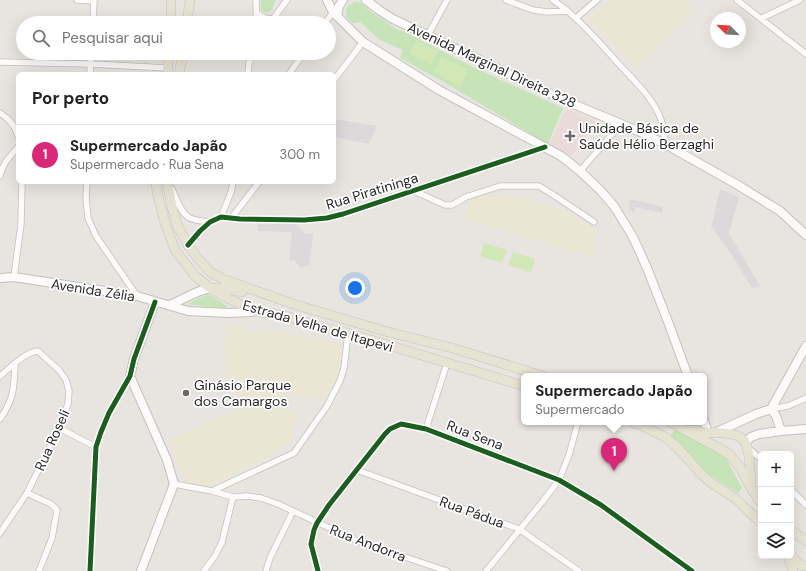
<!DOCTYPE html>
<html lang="pt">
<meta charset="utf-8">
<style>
:root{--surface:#fff;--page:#f6f6f6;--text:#222;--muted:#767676;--line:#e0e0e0;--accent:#db2777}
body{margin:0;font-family:"DM Sans",sans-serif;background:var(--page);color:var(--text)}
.controls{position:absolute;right:12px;bottom:12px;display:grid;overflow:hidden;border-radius:6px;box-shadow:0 4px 16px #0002}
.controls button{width:36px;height:36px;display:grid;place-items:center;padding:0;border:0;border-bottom:1px solid var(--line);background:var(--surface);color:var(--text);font:20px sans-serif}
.compass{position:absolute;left:710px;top:12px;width:36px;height:36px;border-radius:50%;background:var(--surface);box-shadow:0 4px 16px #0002;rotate:294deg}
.you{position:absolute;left:355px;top:288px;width:14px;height:14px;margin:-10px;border:3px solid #fff;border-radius:50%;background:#1a73e8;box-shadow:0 0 0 6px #1a73e833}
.badge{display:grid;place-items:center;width:26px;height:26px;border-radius:50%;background:var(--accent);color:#fff;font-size:13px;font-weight:700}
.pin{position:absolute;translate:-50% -33px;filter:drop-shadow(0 1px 2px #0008)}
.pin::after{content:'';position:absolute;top:21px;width:14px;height:12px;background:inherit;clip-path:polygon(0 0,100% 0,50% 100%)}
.popup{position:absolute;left:521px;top:373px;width:186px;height:52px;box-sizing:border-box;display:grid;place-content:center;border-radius:6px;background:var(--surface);filter:drop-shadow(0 1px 3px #0005);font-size:13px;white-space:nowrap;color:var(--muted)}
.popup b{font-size:15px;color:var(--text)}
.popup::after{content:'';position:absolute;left:50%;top:100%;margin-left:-8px;border:8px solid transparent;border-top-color:var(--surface)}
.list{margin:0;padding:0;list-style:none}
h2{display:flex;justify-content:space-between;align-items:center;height:52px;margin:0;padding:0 16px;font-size:17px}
h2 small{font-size:13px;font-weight:400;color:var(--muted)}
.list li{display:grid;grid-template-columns:26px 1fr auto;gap:12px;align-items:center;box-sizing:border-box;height:60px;padding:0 16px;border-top:1px solid var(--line)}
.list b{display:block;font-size:15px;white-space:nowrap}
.list p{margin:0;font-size:13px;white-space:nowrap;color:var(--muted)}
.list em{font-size:13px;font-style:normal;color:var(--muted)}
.icon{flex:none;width:22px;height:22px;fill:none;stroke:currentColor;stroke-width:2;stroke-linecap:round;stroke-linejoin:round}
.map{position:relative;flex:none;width:806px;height:571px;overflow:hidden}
.search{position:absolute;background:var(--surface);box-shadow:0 4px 16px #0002;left:16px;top:16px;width:320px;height:44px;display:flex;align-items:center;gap:10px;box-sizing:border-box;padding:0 14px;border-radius:22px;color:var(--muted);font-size:15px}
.panel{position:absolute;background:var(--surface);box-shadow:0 4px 16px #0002;left:16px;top:72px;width:320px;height:112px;border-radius:6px}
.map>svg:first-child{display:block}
.industrial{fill:#dcd9db}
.education{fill:#ebe5d4}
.medical{fill:#eadbd8}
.green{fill:#c6e4b8}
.pitch{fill:#d1e8b6}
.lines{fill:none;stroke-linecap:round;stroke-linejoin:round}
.street-casing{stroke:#c2c1c1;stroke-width:7}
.secondary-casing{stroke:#c2c1c1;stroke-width:10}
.primary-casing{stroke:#c4c3c1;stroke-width:10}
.street{stroke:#fcfbfa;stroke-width:5.5}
.secondary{stroke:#fcfbfa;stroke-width:8}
.primary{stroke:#e6e3d3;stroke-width:9}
.cycleway-casing{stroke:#fff;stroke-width:8}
.cycleway{stroke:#1b5e20;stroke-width:5}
.poi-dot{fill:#6c6b6a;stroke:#fff;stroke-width:1.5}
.labels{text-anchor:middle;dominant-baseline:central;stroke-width:3.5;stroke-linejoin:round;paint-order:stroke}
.street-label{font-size:14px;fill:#2a2a2a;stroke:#fff}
.poi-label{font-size:14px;fill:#2a2a2a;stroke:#fff;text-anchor:start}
</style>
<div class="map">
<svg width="806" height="571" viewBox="0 0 806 571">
<rect width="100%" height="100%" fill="#e8e5e0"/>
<path class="industrial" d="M334,119L377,126L369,144L334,137Z
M720,189L739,197L729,233L760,286L752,288L733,257L711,226L713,220Z
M630,199L663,207L662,213L635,207L634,213L629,209Z
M258,222L295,223L306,234H312L313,236L309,265L301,268L295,261L289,260L292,232L258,231Z"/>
<path class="education" d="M610,0H686L696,11L636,68L587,18Z
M490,194L533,200L560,210L590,225L596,230L595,258L464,219L471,198Z
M227,324L255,331L257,328L342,344L340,372L323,401L283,393L279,404L236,397L226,384L225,338Z
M254,402L279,407L297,413L290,443L211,486L204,487L185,482L168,439Z"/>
<path class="medical" d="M567,109L596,122L578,148L571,156L563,153L549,145L565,111Z"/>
<path class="green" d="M261,0H275C274,8 270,17 261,9Z
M354,2C359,2 364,3 366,8L398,30L403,31L475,68L563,108L548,144L442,81L400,58L403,50L380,40L360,22L353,23C344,16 346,17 347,7Z
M208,294L227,306L226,309L187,304Z
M675,430L725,456L742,488L738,493L708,474L669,436Z"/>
<path class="pitch" d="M416,40L438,51L431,65L409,53Z
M441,57L468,70L460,87L434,72Z
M484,243L507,250L502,263L480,256Z
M513,252L535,259L531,272L508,265Z"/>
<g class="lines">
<g class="street-casing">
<path id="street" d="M77,0L94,1
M256,0L257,23
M506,0L533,10L547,12L567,11
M553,0C578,17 597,40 617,62C632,79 651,95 660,117C664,126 664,134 665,144
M737,0L806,54
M256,13L265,18L273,19
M576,18L597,0
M762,18L800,0
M93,23L94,0
M270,23L287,0
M325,23L333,12
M428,35L447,0
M0,62L91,64L167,68
M90,74L91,53
M248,74L249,63L253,53
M289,74L304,53
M334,80L363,42
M0,113C9,119 15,125 18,136
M580,171L621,124
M0,176C3,162 10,157 18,147
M87,182L86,198L88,218L96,236L137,296
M172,189C176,198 180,211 188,217C194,221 203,221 210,222
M414,191L445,205H452L466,197L500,186H539L555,196L594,222
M221,217L231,192L233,182
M232,217L259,182
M188,245L200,231L210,222L221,217L240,219L304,220L327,218L343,214L545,147
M14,277L21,224L22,182
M0,376C10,368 25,352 38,351L59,370L66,380L69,391L68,404L59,428L27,493L0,533
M771,409L788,406L806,398
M0,419C14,399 14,388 15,364
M59,428L96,447
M426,429L447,363
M748,448L761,459
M357,470L519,529L579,571
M174,484L212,491L233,497L247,496L261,498L278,504L360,542L447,571
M791,490L806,505
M212,491L294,453L327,406L340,381L344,368L348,333
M27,493L51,504L57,510L52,538L39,571
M90,571L96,447L101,432L109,413L130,376
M204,571L215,556L222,542L233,497
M266,571L270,558L293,511
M318,571L311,544L314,530L317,523L329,505L385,434L390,429L401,424L426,429L559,480L601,505L692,571
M486,571L543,501L559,480L569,455L578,422"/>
</g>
<g class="secondary-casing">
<path id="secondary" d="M327,0L333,12L363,42L439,90L561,156L580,171L600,190L614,206L633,237L647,268L667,319L688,376
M366,0L379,10L393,19L566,101L638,131L665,144L736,184L780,211L806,235
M337,16L339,6L343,0
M0,278L14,277L137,296L188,311L229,313L250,312L257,311
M169,305C183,300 195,291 210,288
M771,409L806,346
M771,409L776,416L781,431
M704,421L708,432
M717,432L756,414L771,409
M745,443L751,437L759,434L781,431L806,429
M141,571L174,484L167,460L130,376L134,359L155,302"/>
</g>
<g class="primary-casing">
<path id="primary" d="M171,0V23
M187,23L190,0
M167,74L169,53
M179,74L183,53
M156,182L157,192L164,220L175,250L195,276L210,288L223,296L244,306L257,311L286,316L314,325L348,333L524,386
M167,182L172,207L178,227L188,245L196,256L210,272L223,279L293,304L388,332L452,348L543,376
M210,288H225L242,292
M632,422L641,425L665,437L678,448L701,474L710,482L736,499L761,523
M670,422L717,447L729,454L740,467L751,488L761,503
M690,430C696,430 701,431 706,432C715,433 732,432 740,437C744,439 746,443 747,447C751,459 750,473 751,485
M791,530L806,541
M791,555C796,560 799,567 806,566
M788,556L793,571"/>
</g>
<use href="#street" class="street"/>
<use href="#secondary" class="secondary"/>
<use href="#primary" class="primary"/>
<g class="cycleway-casing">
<path id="cycleway" d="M188,245L200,231L210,222L221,217L240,219L304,220L327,218L343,214L545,147
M90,571L96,447L101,432L109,413L130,376L134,359L155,302
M318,571L311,544L314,530L317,523L329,505L385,434L390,429L401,424L426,429L559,480L601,505L692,571"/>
</g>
<use href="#cycleway" class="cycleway"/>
</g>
<g class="poi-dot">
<path d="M568 130h4v4h4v4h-4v4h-4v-4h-4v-4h4z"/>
<circle cx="186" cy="393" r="4"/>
</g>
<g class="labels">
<g class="street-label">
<text transform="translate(492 65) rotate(25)">Avenida Marginal Direita 328</text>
<text transform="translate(372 191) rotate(-17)">Rua Piratininga</text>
<text transform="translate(93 290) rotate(9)">Avenida Zélia</text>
<text transform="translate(318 326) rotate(16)">Estrada Velha de Itapevi</text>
<text transform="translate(475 435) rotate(21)">Rua Sena</text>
<text transform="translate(52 440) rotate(-66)">Rua Roseli</text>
<text transform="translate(472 512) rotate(20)">Rua Pádua</text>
<text transform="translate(368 543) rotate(21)">Rua Andorra</text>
</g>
<g class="poi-label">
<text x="579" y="128">Unidade Básica de<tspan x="579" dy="16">Saúde Hélio Berzaghi</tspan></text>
<text x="194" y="385">Ginásio Parque<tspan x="194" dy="16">dos Camargos</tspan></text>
</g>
</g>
</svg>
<div class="controls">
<button>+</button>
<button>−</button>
<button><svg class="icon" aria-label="layers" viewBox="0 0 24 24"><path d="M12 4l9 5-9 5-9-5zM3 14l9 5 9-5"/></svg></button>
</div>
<svg class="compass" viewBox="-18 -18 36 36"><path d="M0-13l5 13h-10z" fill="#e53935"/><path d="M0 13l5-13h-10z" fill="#767676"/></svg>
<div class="you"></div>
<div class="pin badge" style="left:614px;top:471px">1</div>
<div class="popup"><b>Supermercado Japão</b>Supermercado</div>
<div class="search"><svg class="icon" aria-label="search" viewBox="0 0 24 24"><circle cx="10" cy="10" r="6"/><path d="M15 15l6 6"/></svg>Pesquisar aqui</div>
<section class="panel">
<h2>Por perto<small></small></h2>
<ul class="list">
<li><span class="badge">1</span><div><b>Supermercado Japão</b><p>Supermercado · Rua Sena</p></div><em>300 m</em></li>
</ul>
</section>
</div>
